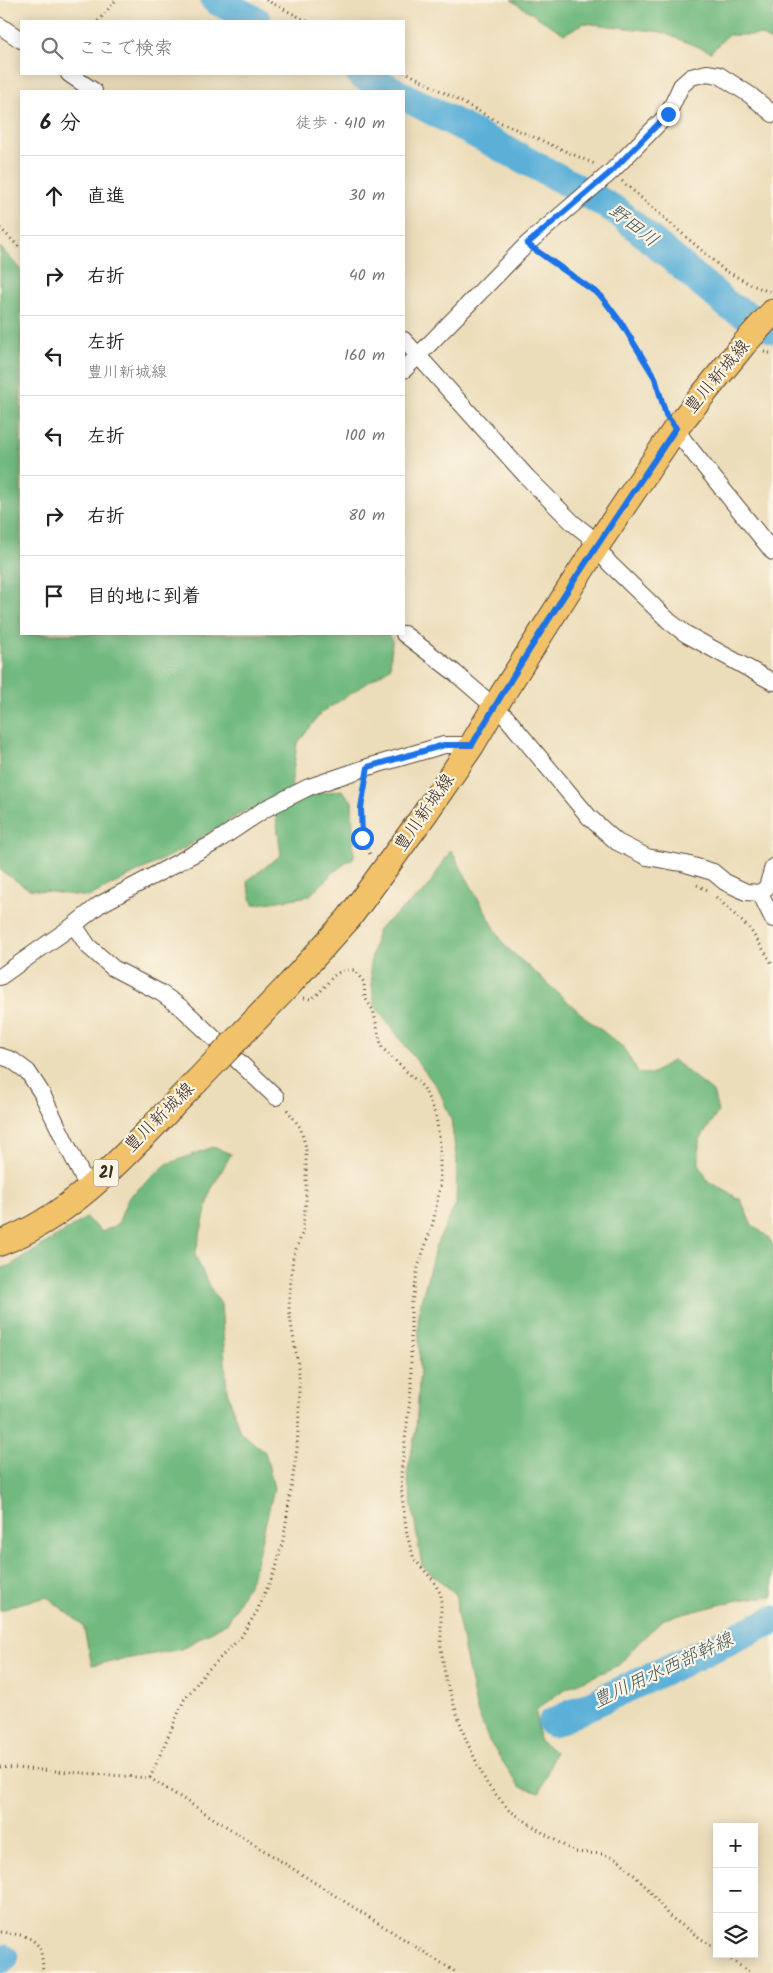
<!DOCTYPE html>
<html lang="ja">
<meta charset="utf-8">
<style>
:root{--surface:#fff;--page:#f6f6f6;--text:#222;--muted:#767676;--line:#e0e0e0}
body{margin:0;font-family:Kalam,"Klee One",sans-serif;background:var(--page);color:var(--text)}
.controls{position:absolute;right:15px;bottom:15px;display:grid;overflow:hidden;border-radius:0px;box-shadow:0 2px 12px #0003}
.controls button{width:45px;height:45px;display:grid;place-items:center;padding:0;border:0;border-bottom:1px solid var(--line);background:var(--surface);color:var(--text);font:25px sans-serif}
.stop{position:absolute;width:15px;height:15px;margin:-11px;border:4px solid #1a73e8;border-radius:50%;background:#fff}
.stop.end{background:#1a73e8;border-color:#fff;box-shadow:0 1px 5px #0008}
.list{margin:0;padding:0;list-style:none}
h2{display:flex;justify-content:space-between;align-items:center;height:65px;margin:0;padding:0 20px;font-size:21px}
h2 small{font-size:16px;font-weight:400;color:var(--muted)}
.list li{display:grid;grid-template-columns:32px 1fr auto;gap:15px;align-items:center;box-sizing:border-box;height:80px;padding:0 20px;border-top:1px solid var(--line)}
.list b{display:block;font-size:19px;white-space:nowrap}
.list p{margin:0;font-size:16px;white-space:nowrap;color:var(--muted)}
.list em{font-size:16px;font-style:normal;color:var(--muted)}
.icon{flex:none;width:28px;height:28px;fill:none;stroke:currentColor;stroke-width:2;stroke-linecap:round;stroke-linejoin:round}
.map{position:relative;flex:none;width:773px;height:1973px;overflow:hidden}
.search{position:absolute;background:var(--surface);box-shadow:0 2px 12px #0003;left:20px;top:20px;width:385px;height:55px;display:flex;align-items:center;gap:12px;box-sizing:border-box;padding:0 18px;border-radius:0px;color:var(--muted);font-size:19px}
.panel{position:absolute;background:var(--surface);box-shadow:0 2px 12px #0003;left:20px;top:90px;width:385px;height:545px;border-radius:0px}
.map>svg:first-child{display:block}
.forest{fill:#71b97f;stroke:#56724e}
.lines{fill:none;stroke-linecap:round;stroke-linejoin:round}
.river{stroke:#5cb0d8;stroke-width:29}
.street-casing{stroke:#564535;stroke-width:18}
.primary-casing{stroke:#564535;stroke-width:27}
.path{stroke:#564535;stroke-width:3;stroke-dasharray:1 4;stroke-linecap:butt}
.street{stroke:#fff;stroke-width:16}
.primary{stroke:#f2c26a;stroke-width:25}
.primary-bridge-casing{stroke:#564535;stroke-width:27;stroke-linecap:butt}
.primary-bridge{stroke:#f2c26a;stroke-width:25}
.route{stroke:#1a73e8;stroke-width:6}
.labels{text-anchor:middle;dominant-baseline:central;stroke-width:4.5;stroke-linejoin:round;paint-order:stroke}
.shield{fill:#fcf5e5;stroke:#75675a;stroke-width:1}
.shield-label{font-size:16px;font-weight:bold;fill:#3b2a1e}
.street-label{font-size:18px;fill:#3b2a1e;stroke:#fcf5e5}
.water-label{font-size:19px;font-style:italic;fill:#47595f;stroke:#fcf5e5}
</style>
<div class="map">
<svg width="773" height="1973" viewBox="0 0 773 1973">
<rect width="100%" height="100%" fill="#fcf5e5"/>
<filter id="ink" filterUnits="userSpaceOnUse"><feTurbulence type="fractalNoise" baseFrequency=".02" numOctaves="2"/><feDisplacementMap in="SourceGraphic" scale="10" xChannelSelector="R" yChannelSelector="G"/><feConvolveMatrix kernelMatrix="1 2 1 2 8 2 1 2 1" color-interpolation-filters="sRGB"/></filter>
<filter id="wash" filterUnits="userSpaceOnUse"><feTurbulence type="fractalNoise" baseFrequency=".0096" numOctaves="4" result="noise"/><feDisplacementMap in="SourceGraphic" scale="20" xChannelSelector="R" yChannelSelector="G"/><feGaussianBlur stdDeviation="1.12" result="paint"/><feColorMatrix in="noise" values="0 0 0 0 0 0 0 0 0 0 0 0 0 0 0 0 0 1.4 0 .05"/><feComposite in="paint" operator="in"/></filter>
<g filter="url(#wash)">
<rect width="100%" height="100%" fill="#ecddba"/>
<path class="forest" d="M511,0H773V42L760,35H728L711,52L661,32L584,23L564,34Z
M0,247L21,270V634H388L392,641L390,668L321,713L297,744L291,786L308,795L342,790L352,801L354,857L334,872L309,896L253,905L247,881L281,855L276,816L246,810L187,847L88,897L29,889L0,870Z
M451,850L504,945L586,1018L624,1048L638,1073L652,1074L673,1060L713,1092L718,1112L699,1141V1164L708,1181L741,1200L751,1224L768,1237L773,1245V1596L738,1600L664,1619L638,1643L619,1665L563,1690L536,1710L539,1740L555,1752L540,1792L519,1786L489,1741L476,1708L457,1613L456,1594L422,1566L407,1475L416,1429L420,1369L418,1313L436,1245L456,1205L457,1162L451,1119L439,1090L374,1005L370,964L378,929L426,890Z
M213,1147L231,1154L211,1190L195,1255L209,1286L221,1304L227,1390L240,1432L265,1452L274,1488L253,1575L228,1622L181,1649L92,1665L83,1625L47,1597L18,1604L0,1611V1269L11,1265L86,1218L102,1232L118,1224L128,1198L167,1164Z"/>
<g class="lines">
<path class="river" d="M215,0L257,21
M360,74L394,91
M404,96L572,185L617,211L729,306L773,329
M552,1723L773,1620
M0,1959L4,1958"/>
</g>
</g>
<g filter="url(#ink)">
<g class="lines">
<g class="street-casing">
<path id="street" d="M0,26L21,40
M69,74L94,91
M404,340L527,477L573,523L587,534L609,563L670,622L686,634L773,682
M404,370L527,244L612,171L668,114L681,86L691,77L707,73L719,75L750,95L773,114
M676,428L684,441L773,552
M404,634L454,672L506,717L589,817L617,842L647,857L686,864L713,872L725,882L746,892L760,893
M773,867L767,887L760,893L773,919
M74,925L88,946L113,968L161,993L182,1008L276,1097
M0,977L74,925L99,905L214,843L265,809L309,787L368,767L444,745H472
M0,1056L12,1060L28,1072L41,1092L89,1190"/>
</g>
<g class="primary-casing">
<path id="primary" d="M288,986L349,918L424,815L472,745L495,706L596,547L676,428L744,344L773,312
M0,1243C79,1214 138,1140 196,1082"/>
</g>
<path class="path" d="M266,0L307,21
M98,21L116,0
M404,71L495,120L597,165
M622,181L724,270L752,285L770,292
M0,228L21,249
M540,253L601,296L622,324L655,378L665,411
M764,352L773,354
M365,785L361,808L362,838L371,856
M697,885L710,891
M716,897L750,929L773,965
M304,998L311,999C330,988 329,968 354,970L364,982L365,998L373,1010L382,1048L424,1088L436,1116L440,1144V1186L433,1223L418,1267L411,1307V1390L401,1474L402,1496L407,1535L414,1559L433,1580L441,1595V1648L446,1681L466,1740L487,1784L509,1810L543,1833L575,1852L603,1854L618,1859L649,1890L669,1916L717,1950
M0,1767L150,1778L457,1973
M150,1778L184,1700L205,1673L241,1637L257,1611L276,1568L284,1536L297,1449L299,1414V1373L289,1310L290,1290L293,1257L302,1234L306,1200V1148L300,1127L285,1107
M0,1932C32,1936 43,1938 43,1973
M723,1954L750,1973"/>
<use href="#street" class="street"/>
<use href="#primary" class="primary"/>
<g class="primary-bridge-casing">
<path id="primary-bridge" d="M196,1082L288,986"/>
</g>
<use href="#primary-bridge" class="primary-bridge"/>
</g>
</g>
<g class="lines" filter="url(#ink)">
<path class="route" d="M362,838L361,808L368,767L444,745H472C535,636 606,532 676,428L666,415L655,378L622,324L601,296L527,244L612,171L668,114"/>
</g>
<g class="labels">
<rect class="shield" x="93.5" y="1159.5" width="25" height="27" rx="4"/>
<g class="shield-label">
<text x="106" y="1173">21</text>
</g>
<g class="street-label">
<text transform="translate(718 377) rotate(-50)">豊川新城線</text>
<text transform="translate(425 813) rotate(-55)">豊川新城線</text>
<text transform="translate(160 1118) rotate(-45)">豊川新城線</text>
</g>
<g class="water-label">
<text transform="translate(633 226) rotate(38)">野田川</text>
<text transform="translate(663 1671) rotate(-25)">豊川用水西部幹線</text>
</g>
</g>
</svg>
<div class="controls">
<button>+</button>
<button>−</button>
<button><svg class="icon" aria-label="layers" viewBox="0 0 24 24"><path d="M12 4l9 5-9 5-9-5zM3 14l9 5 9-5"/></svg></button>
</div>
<div class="stop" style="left:362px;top:838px"></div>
<div class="stop end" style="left:668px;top:114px"></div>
<div class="search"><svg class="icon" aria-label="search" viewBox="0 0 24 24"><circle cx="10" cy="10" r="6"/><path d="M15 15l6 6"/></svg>ここで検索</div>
<section class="panel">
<h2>6 分<small>徒歩 · 410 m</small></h2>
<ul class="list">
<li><svg class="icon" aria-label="ahead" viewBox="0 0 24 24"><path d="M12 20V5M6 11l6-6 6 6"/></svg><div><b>直進</b></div><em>30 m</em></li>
<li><svg class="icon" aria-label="right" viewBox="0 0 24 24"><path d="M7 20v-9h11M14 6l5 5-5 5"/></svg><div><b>右折</b></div><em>40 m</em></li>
<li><svg class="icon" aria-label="left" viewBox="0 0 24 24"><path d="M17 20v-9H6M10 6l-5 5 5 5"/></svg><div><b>左折</b><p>豊川新城線</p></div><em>160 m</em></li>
<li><svg class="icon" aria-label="left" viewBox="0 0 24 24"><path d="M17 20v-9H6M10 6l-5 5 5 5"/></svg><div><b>左折</b></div><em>100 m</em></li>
<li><svg class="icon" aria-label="right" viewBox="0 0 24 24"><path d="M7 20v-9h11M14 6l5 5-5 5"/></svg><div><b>右折</b></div><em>80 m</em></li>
<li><svg class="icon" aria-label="arrive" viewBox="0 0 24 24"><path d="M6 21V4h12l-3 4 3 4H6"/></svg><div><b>目的地に到着</b></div></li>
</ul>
</section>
</div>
